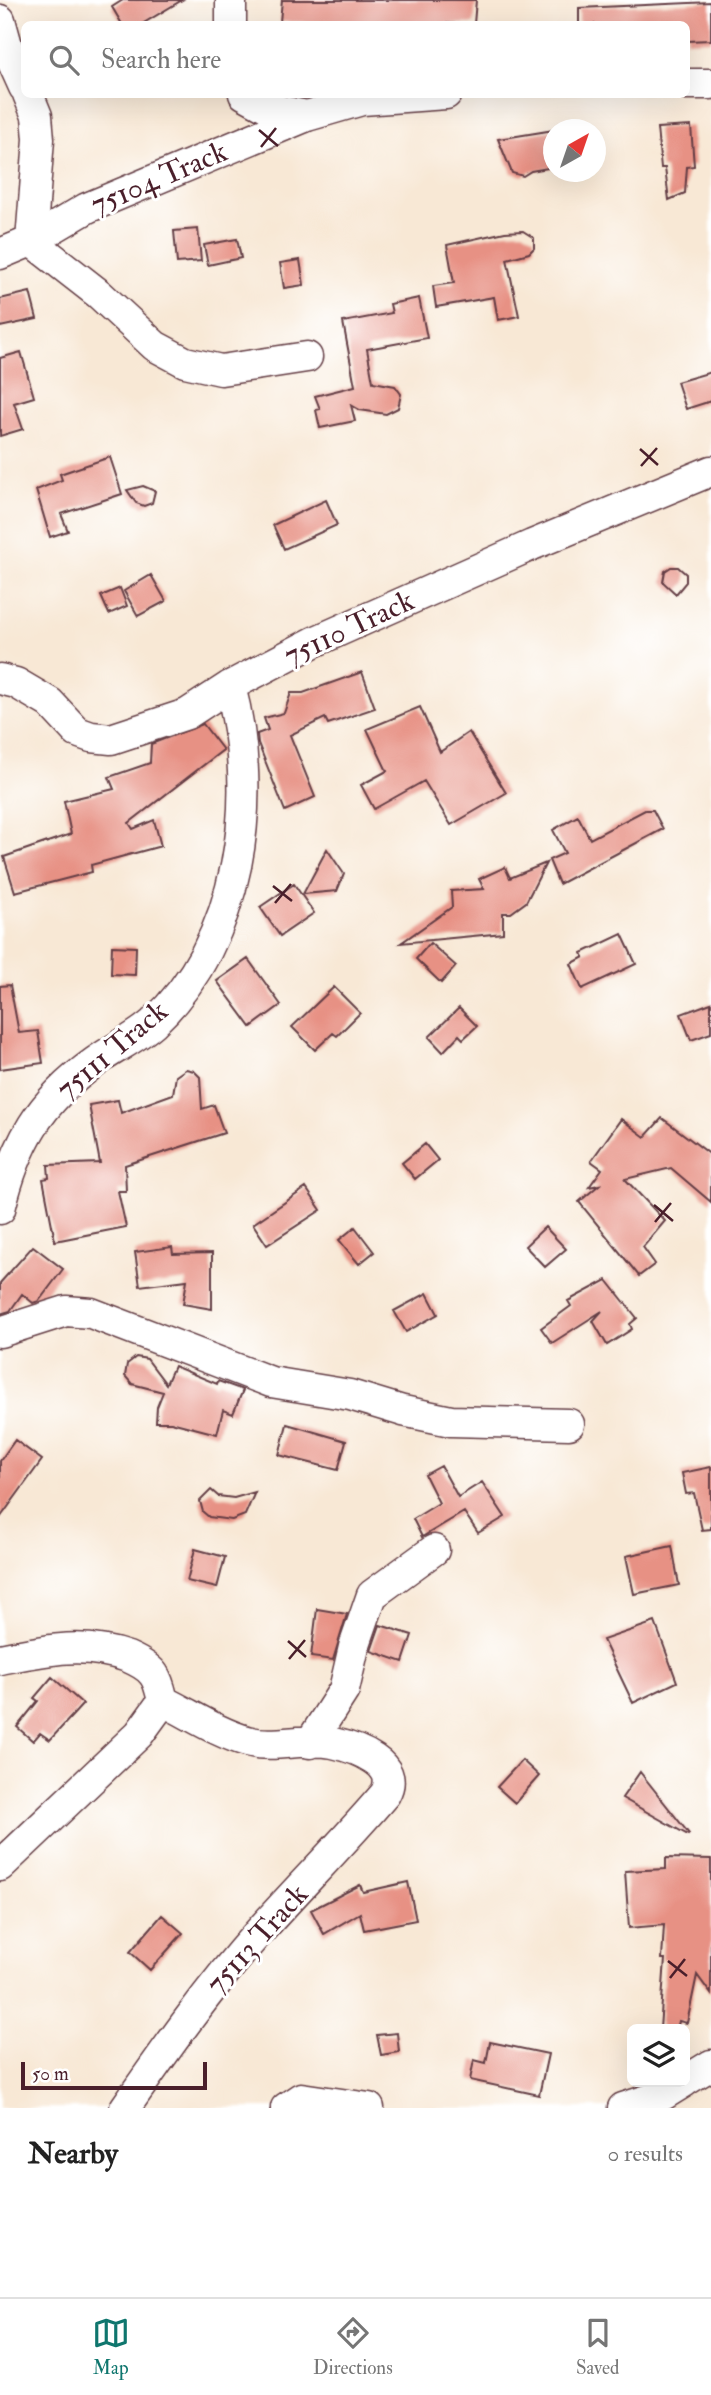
<!DOCTYPE html>
<style>
:root{--surface:#fff;--page:#f6f6f6;--text:#222;--muted:#767676;--line:#e0e0e0;--accent:#0f766e}
body{margin:0;font-family:"IM FELL Double Pica",serif;background:var(--page);color:var(--text)}
.controls{position:absolute;right:21px;bottom:21px;display:grid;overflow:hidden;border-radius:10px;box-shadow:0 7px 28px #0002}
.controls button{width:63px;height:63px;display:grid;place-items:center;padding:0;border:0;border-bottom:2px solid var(--line);background:var(--surface);color:var(--text);font:35px sans-serif}
.compass{position:absolute;left:543px;top:119px;width:63px;height:63px;border-radius:50%;background:var(--surface);box-shadow:0 7px 28px #0002;rotate:40deg}
.scale{position:absolute;left:21px;bottom:18px;width:186px;box-sizing:border-box;padding-left:7px;border:4px solid #4a1f2b;border-top:0;font-size:19px;line-height:24px;white-space:nowrap;color:#4a1f2b;-webkit-text-stroke:5px #fff;paint-order:stroke}
.list{margin:0;padding:0;list-style:none}
h2{display:flex;justify-content:space-between;align-items:center;height:91px;margin:0;padding:0 28px;font-size:30px}
h2 small{font-size:23px;font-weight:400;color:var(--muted)}
.icon{flex:none;width:38px;height:38px;fill:none;stroke:currentColor;stroke-width:2;stroke-linecap:round;stroke-linejoin:round}
.map{position:relative;flex:none;width:711px;height:2108px;overflow:hidden}
.search{position:absolute;background:var(--surface);box-shadow:0 7px 28px #0002;left:21px;right:21px;top:21px;height:77px;display:flex;align-items:center;gap:18px;box-sizing:border-box;padding:0 24px;border-radius:10px;color:var(--muted);font-size:26px}
.sheet{height:189px;background:var(--surface)}
nav{display:flex;justify-content:space-around;align-items:center;box-sizing:border-box;height:98px;border-top:2px solid var(--line);background:var(--surface);font-size:19px;color:var(--muted)}
nav a{display:grid;justify-items:center;gap:4px}
nav .on{color:var(--accent)}
.map>svg:first-child{display:block}
.building{fill:#e79184}
.lines{fill:none;stroke-linecap:round;stroke-linejoin:round}
.minor-casing{stroke:#643d44;stroke-width:33}
.minor{stroke:#fff;stroke-width:30}
.ticks{fill:none;stroke:#4a1f2b;stroke-width:2.5}
.labels{text-anchor:middle;dominant-baseline:central;stroke-width:6;stroke-linejoin:round;paint-order:stroke}
.street-label{font-size:30px;fill:#4a1f2b;stroke:#fff}
</style>
<div class="map">
<svg width="711" height="2108" viewBox="0 0 711 2108">
<rect width="100%" height="100%" fill="#fff"/>
<filter id="ink" filterUnits="userSpaceOnUse"><feTurbulence type="fractalNoise" baseFrequency=".0143" numOctaves="2"/><feDisplacementMap in="SourceGraphic" scale="14" xChannelSelector="R" yChannelSelector="G"/><feConvolveMatrix kernelMatrix="1 2 1 2 8 2 1 2 1" color-interpolation-filters="sRGB"/></filter>
<filter id="wash" filterUnits="userSpaceOnUse"><feTurbulence type="fractalNoise" baseFrequency=".00686" numOctaves="4" result="noise"/><feDisplacementMap in="SourceGraphic" scale="28" xChannelSelector="R" yChannelSelector="G"/><feGaussianBlur stdDeviation="1.57" result="paint"/><feColorMatrix in="noise" values="0 0 0 0 0 0 0 0 0 0 0 0 0 0 0 0 0 1.4 0 .05"/><feComposite in="paint" operator="in"/></filter>
<g filter="url(#wash)">
<rect width="100%" height="100%" fill="#f8e8d5"/>
<g id="blocks">
<path class="building" d="M123,0H182L142,24H122L112,7Z
M282,0H476L474,24L280,22Z
M711,2V40L687,41V24H579V8Z
M691,126L694,166L687,167L685,193L669,200L665,168H661L657,128Z
M554,130V167L531,171L523,176L512,173L498,139Z
M198,229L201,261L177,263L174,231Z
M523,231L534,238V248L529,253L507,259L519,316L498,320L494,297L436,307L433,286L454,283L447,245L505,232Z
M237,239L241,258L208,265L204,245Z
M300,260L304,285L284,288L280,263Z
M30,292L37,319L0,327V299Z
M419,298L427,338L367,349L373,382L395,386L401,394L398,408L386,414L360,410L351,405L355,421L320,428L316,410L320,409L315,396L355,386L343,322L392,313L390,304Z
M21,352L34,397L14,403L23,429L0,436V358Z
M711,372V401L686,409L677,382Z
M110,457L122,494L61,514L68,531L50,537L36,490L62,480L60,474Z
M143,486L155,491L152,503L144,506L136,503L127,490Z
M326,500L337,525L284,549L273,525Z
M671,567H678L686,574V582L676,594L663,582L665,571Z
M151,575L166,601L138,616L124,591Z
M120,588L127,606L109,614L101,596Z
M362,672L375,708L328,724L325,718L290,735L315,797L285,811L258,743L257,734L268,730L264,718L284,713L291,693H303Z
M420,707L440,752L469,732L506,793L451,825L424,781L374,809L361,785L387,771L367,729Z
M203,724L223,750L129,823L133,829L154,820L161,846L91,865L92,872L15,892L4,857L71,834L64,801L114,789L109,777L150,763L151,744Z
M645,810H653L663,829L559,884L549,860L565,853L553,830L578,816L590,839Z
M327,849L344,874L337,891L303,894Z
M546,863L526,902L511,913H503V933L401,943L452,907L451,891L484,889L479,879L505,867L510,878Z
M294,884L314,913L280,936L260,907Z
M622,934L636,964L582,989L571,964L584,957L582,953Z
M430,943L456,966L441,983L416,959Z
M112,946L136,947L135,975L111,974Z
M248,959L281,1005L251,1027L217,981Z
M10,985L19,1033L38,1031L43,1063L0,1069V986Z
M334,987L360,1013L337,1036L333,1033L315,1050L292,1027Z
M711,1003V1033L691,1040L681,1014Z
M459,1008L477,1026L463,1039L459,1035L443,1052L429,1037Z
M186,1069L194,1071L200,1077L202,1109L214,1105L224,1133L125,1165L126,1191H118L126,1227L55,1241L43,1179L49,1178L48,1165L100,1163L89,1105L118,1100L121,1113L173,1094L176,1076Z
M662,1118L711,1155V1202L671,1168L625,1179L665,1221L643,1247L655,1264L639,1276L579,1202L599,1185L589,1187L602,1169L591,1161L621,1119L645,1137Z
M425,1144L438,1160L415,1179L402,1163Z
M306,1188L321,1210L267,1245L253,1224Z
M355,1227L374,1252L359,1264L339,1240Z
M545,1227L566,1249L545,1267L525,1246Z
M33,1246L63,1269L39,1301L33,1303L22,1294L10,1311L0,1314V1283Z
M172,1247L173,1254L212,1253V1309L183,1304L187,1280L140,1286L135,1252Z
M607,1280L637,1318L630,1324L632,1329L607,1345L593,1321L602,1311L552,1343L541,1328L571,1306L568,1301Z
M427,1293L438,1314L406,1332L394,1311Z
M136,1357L147,1359L166,1384L174,1366L217,1384L218,1381L243,1390L233,1414L223,1410L217,1434L171,1422H156L157,1407L163,1392L132,1384L125,1376L127,1364Z
M287,1424L346,1441L338,1470L279,1455Z
M15,1440L42,1460L0,1518V1461Z
M441,1466L458,1497L482,1482L505,1517L478,1533L464,1512L422,1537L413,1519L439,1503L425,1475Z
M711,1467V1529L702,1530L694,1493L686,1494L682,1473Z
M211,1490L218,1496L234,1498L255,1492L245,1515L232,1520L209,1517L203,1512L200,1501Z
M672,1546L679,1585L634,1594L626,1556Z
M195,1549L225,1557L217,1588L187,1581Z
M317,1609L347,1614L333,1660L311,1657Z
M655,1622L677,1682L633,1703L603,1640Z
M380,1625L412,1635L403,1662L371,1651Z
M52,1677L83,1704L50,1740L40,1733L33,1741L17,1727L38,1701L34,1698Z
M522,1760L539,1776L515,1803L497,1787Z
M640,1772L689,1834L688,1835L622,1798Z
M666,1858L711,1859V1994L697,1975L687,2023L679,2021L677,2029H660L665,1959H662L664,1925L629,1928L625,1871L666,1869Z
M408,1882L416,1920L364,1930L360,1913L324,1934L311,1910L360,1885L363,1892Z
M162,1915L183,1933L150,1970L130,1952Z
M397,2033L399,2052L381,2055L377,2035Z
M490,2042L548,2054L539,2095L470,2080L474,2060L486,2063Z"/>
</g>
</g>
<g filter="url(#ink)">
<use href="#blocks" fill-opacity="0" stroke="#643d44" stroke-width="2"/>
<g class="lines">
<g class="minor-casing">
<path id="minor" d="M231,0V24
M0,20L10,56L24,87
M686,84H711
M28,94L37,116L39,139L31,241L99,294L155,346L185,362L221,370L307,357
M244,94L271,109L307,116
M0,254L31,241L87,208L307,116L362,100L446,94
M0,679L16,683L50,703L77,732L91,737L111,739L187,714L230,686L314,642L532,545L711,471
M0,1209C16,1143 39,1102 95,1062C114,1048 136,1038 153,1023C242,940 260,798 230,686
M0,1332L66,1311L91,1313L271,1382L350,1395L403,1411L451,1421L569,1424
M0,1659C45,1650 83,1641 128,1657C137,1661 149,1667 154,1675C159,1682 161,1693 163,1701L139,1734L0,1866
M310,1743L344,1690L354,1647L372,1595L434,1550
M685,2081L711,2065
M125,2108C167,2048 209,1988 258,1933C300,1886 344,1842 385,1794C402,1764 356,1748 333,1743C305,1737 275,1749 247,1741C218,1733 190,1714 163,1701
M286,2108L301,2098L369,2108
M623,2108L663,2095L684,2082"/>
</g>
<use href="#minor" class="minor"/>
</g>
</g>
<path class="ticks" d="M259,130L278,146M261,147L276,128M640,449L658,465M641,466L657,448M273,886L292,901M275,903L291,884M654,1205L673,1221M655,1222L671,1203M288,1641L306,1657M289,1659L305,1640M668,1961L687,1976M670,1978L685,1959"/>
<g class="labels">
<g class="street-label">
<text transform="translate(159 178) rotate(-23)">75104 Track</text>
<text transform="translate(349 628) rotate(-25)">75110 Track</text>
<text transform="translate(112 1050) rotate(-40)">75111 Track</text>
<text transform="translate(257 1939) rotate(-48)">75113 Track</text>
</g>
</g>
</svg>
<div class="controls">
<button><svg class="icon" aria-label="layers" viewBox="0 0 24 24"><path d="M12 4l9 5-9 5-9-5zM3 14l9 5 9-5"/></svg></button>
</div>
<svg class="compass" viewBox="-18 -18 36 36"><path d="M0-13l5 13h-10z" fill="#e53935"/><path d="M0 13l5-13h-10z" fill="#767676"/></svg>
<div class="scale">50 m</div>
<div class="search"><svg class="icon" aria-label="search" viewBox="0 0 24 24"><circle cx="10" cy="10" r="6"/><path d="M15 15l6 6"/></svg>Search here</div>
</div>
<section class="sheet">
<h2>Nearby<small>0 results</small></h2>
<ul class="list">
</ul>
</section>
<nav>
<a class="on"><svg class="icon" aria-label="map" viewBox="0 0 24 24"><path d="M3 6l6-2 6 2 6-2v14l-6 2-6-2-6 2zM9 4v14M15 6v14"/></svg>Map</a>
<a><svg class="icon" aria-label="directions" viewBox="0 0 24 24"><path d="M12 3l9 9-9 9-9-9zM9 14v-3h6M13 9l2 2-2 2"/></svg>Directions</a>
<a><svg class="icon" aria-label="saved" viewBox="0 0 24 24"><path d="M7 4h10v16l-5-4-5 4z"/></svg>Saved</a>
</nav>
